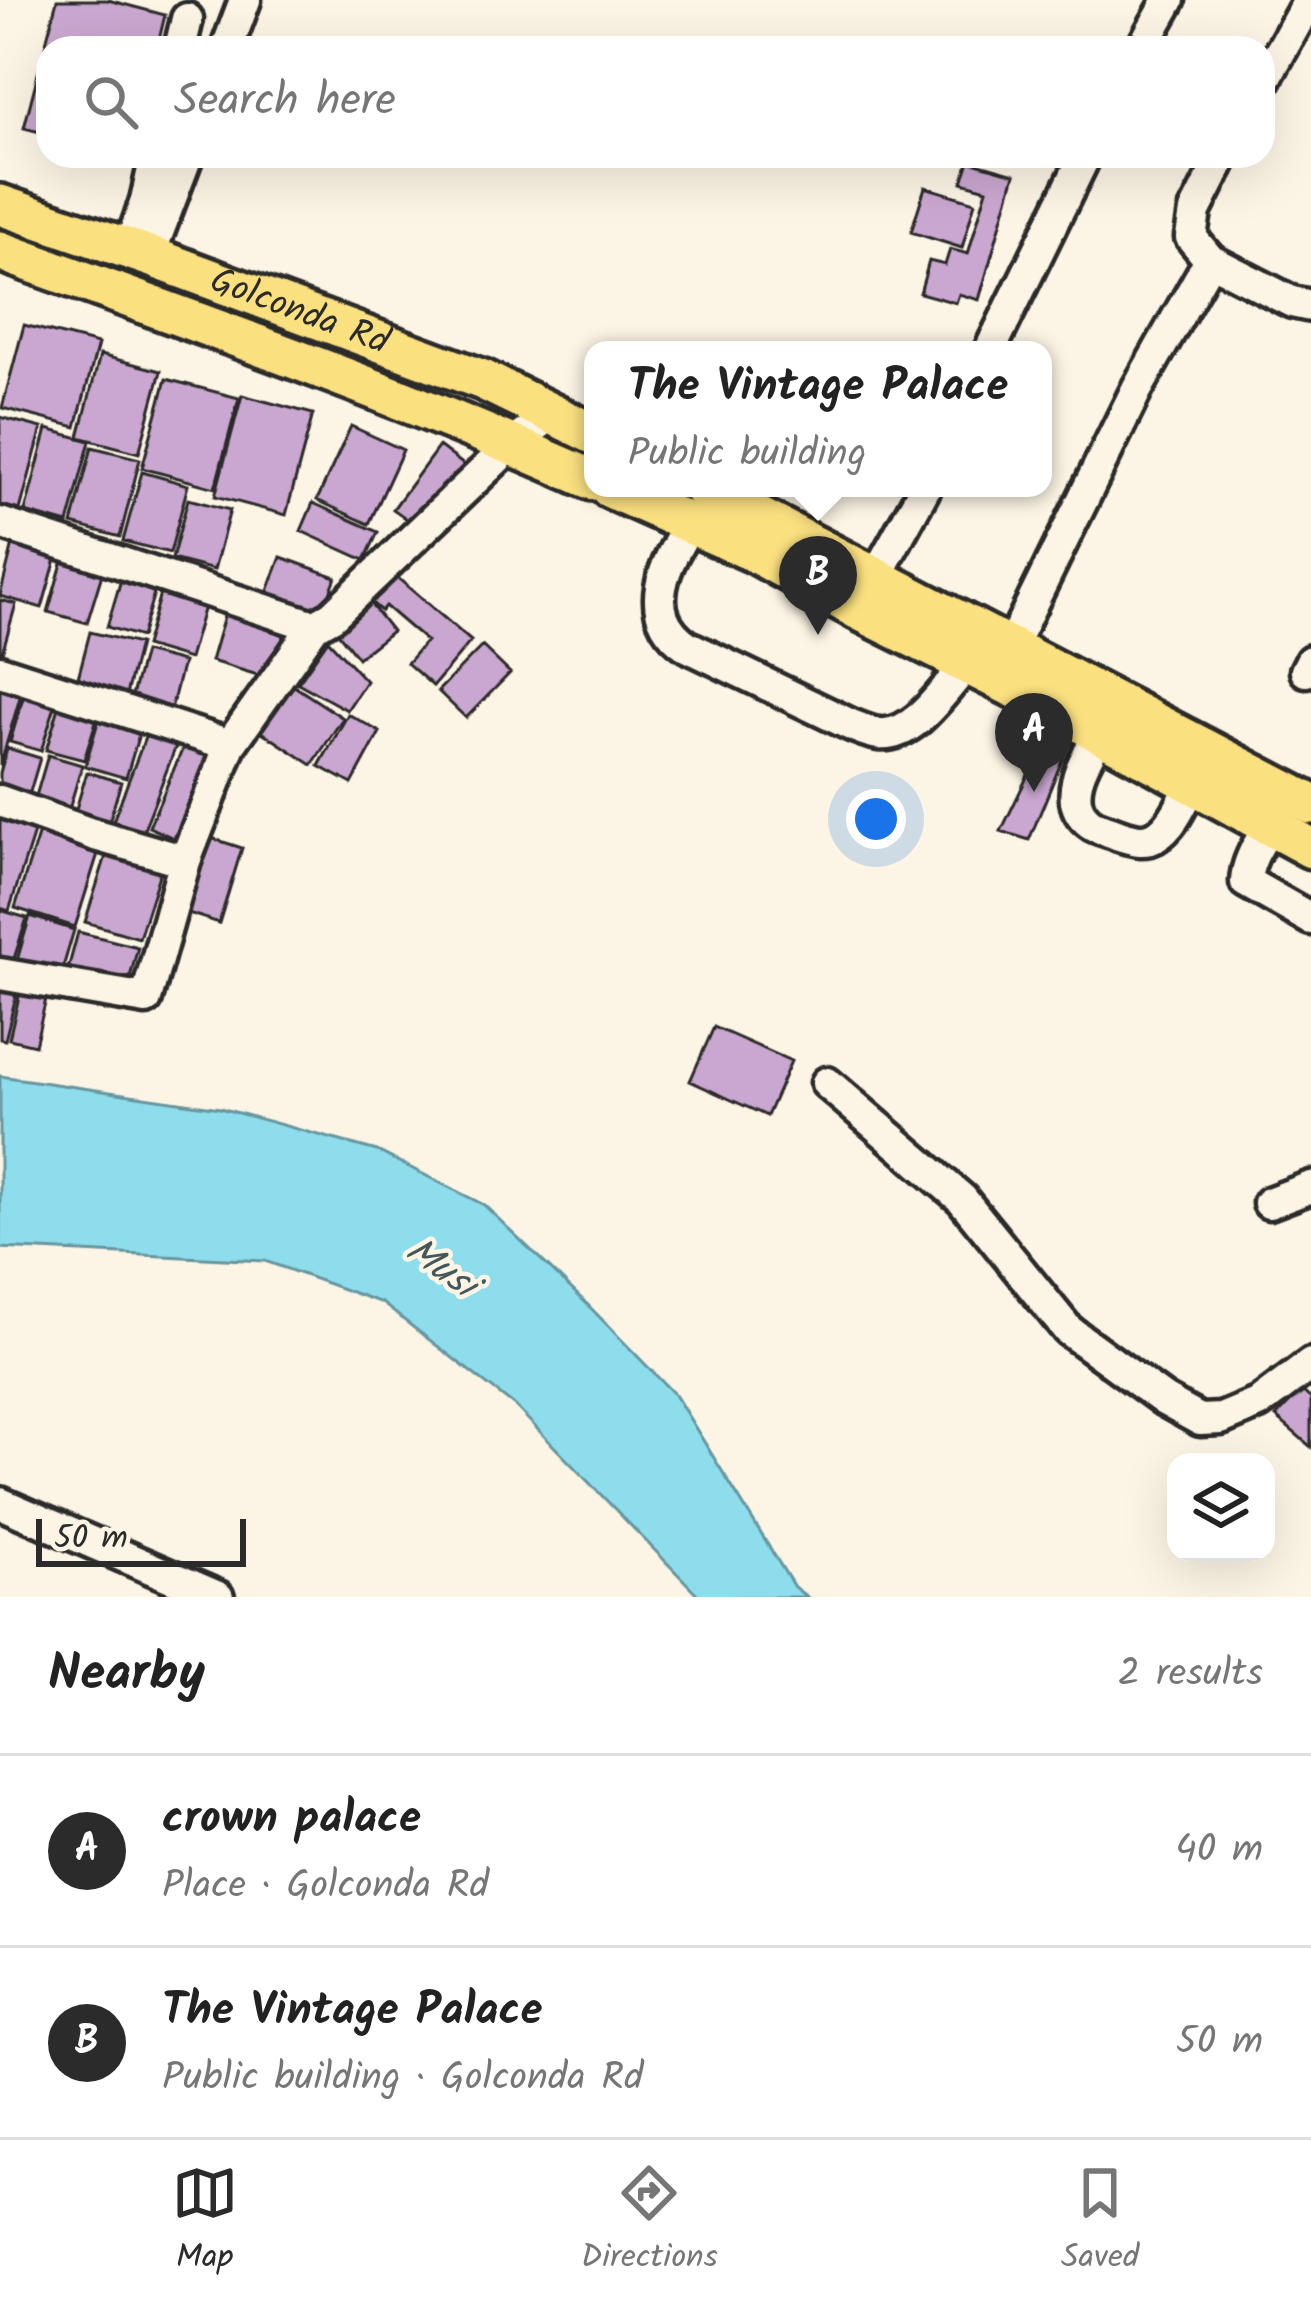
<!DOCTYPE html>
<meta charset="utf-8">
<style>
:root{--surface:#fff;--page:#f2f2f2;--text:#222;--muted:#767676;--line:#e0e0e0;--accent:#2b2b2b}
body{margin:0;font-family:Kalam,sans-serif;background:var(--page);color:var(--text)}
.controls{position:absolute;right:36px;bottom:36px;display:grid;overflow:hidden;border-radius:24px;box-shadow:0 12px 48px #0002}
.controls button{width:108px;height:108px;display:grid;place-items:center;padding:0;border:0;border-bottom:3px solid var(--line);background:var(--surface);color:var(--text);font:60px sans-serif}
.scale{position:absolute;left:36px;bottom:30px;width:210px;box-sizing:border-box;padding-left:12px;border:6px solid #2b2b2b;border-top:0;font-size:33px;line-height:42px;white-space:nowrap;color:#2b2b2b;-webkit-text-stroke:9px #fcf5e5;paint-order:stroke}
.you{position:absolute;left:876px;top:819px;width:42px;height:42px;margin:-30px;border:9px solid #fff;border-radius:50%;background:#1a73e8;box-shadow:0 0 0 18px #1a73e833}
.badge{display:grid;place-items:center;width:78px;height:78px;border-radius:50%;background:var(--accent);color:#fff;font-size:39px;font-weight:700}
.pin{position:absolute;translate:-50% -99px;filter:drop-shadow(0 3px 6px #0008)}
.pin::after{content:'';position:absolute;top:63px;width:42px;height:36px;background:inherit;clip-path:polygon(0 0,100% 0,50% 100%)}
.popup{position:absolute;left:584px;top:341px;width:468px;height:156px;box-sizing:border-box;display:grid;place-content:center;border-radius:24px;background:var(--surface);filter:drop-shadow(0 3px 9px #0005);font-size:39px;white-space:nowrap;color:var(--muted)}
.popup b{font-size:45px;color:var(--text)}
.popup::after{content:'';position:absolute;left:50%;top:100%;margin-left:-24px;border:24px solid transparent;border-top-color:var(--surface)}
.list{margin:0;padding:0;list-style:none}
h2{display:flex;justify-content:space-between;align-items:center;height:156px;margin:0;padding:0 48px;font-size:51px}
h2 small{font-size:39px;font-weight:400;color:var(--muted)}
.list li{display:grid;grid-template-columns:78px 1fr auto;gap:36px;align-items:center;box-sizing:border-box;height:192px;padding:0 48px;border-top:3px solid var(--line)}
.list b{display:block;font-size:45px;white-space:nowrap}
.list p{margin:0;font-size:39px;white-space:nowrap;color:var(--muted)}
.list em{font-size:39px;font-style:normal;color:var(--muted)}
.icon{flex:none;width:66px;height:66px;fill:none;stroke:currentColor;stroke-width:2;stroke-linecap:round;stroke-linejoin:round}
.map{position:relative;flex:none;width:1311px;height:1597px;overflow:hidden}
.search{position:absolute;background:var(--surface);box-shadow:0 12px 48px #0002;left:36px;right:36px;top:36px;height:132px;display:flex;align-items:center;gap:30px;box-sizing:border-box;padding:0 42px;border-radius:36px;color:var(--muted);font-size:45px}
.sheet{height:540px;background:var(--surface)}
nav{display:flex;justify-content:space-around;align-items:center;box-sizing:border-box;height:168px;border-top:3px solid var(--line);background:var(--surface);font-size:33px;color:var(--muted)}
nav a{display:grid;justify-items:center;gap:6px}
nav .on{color:var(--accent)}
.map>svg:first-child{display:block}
.water{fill:#8edded;stroke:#66969f;stroke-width:3}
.building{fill:#caa7d0;stroke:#2b2b2b;stroke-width:3}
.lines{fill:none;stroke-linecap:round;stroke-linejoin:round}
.minor-casing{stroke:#2b2b2b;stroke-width:39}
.major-casing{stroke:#2b2b2b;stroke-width:48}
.minor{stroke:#fcf5e5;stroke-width:30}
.major{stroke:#fbe080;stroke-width:39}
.labels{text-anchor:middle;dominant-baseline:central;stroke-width:9;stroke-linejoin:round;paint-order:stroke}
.street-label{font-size:36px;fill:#2b2b2b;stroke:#fcf5e5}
.water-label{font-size:39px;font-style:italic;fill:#44585c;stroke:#fcf5e5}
</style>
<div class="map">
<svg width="1311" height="1597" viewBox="0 0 1311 1597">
<rect width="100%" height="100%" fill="#fcf5e5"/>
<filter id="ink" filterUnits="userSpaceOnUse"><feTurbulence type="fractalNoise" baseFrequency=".00833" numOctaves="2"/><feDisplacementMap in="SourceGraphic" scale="24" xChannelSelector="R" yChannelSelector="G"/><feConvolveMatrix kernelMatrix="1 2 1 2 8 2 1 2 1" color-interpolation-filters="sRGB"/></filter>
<g filter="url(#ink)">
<path class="water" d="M0,1076L220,1108L377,1151L484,1205L585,1302L675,1395L794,1587L807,1597H700L516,1407L382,1303L265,1261L0,1248Z"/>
<path class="building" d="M57,0H108L165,15L157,48H48V134L24,128Z
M969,161L1015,174L979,300L959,294L956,303L920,293L929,261L945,265L950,249L968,254L987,189L962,182Z
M925,187L975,202L962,248L911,232Z
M24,325L98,344L76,427L2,408Z
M100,355L161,371L139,453L79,437Z
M166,379L239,398L215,488L142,468Z
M242,395L313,414L286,515L215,496Z
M0,417L42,428L20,510L0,505Z
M351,426L403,450L369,524L317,500Z
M47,429L90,441L68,524L25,512Z
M439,446L464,465L418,527L393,509Z
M92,447L140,459L120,537L72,524Z
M142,472L188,485L170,553L123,541Z
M188,499L230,510L214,570L172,559Z
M313,503L378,532L365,560L301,531Z
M14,540L58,552L42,608L0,596Z
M66,549L106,561L87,623L48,612Z
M281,557L336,577L321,616L266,596Z
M125,566L159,576L141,637L107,627Z
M392,573L471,641L433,686L407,663L426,641L385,606L381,611L369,600Z
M163,583L207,596L189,659L145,646Z
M0,600L16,604L0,660Z
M369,602L392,631L358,658L335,629Z
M227,606L287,623L271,679L211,661Z
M90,632L139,644L123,706L74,693Z
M328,640L366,681L347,710L298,683Z
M482,646L510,673L466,718L438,691Z
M144,652L183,662L169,717L129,706Z
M0,680L23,687L0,766Z
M288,682L343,718L312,765L256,728Z
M25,691L57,700L41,751L10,742Z
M60,704L98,715L84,760L46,750Z
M348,714L380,732L352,784L319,766Z
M100,715L141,727L126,778L85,766Z
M151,722L181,733L143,832L113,821Z
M189,734L215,745L174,838L149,827Z
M1043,744H1049L1065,753L1029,840L1001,831Z
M7,748L40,758L27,802L0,794V773Z
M48,755L82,765L68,813L34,803Z
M87,772L121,782L107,829L73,819Z
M0,811L37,823L9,911L0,908Z
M41,826L101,844L75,927L15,908Z
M208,837L242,848L219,923L185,912Z
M111,840L165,856L139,938L85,922Z
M0,910L27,918L11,968L0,964Z
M30,916L74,930L59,981L15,967Z
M78,932L138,947L127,989L67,973Z
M0,983L18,988L5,1040L0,1039Z
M21,988L47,995L35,1045L9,1039Z
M714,1027L791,1061L767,1116L690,1081Z
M1301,1390L1311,1399V1447L1276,1417Z"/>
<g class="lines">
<g class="minor-casing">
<path id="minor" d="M180,48L187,19
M227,48L245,0
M1142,48L1169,0
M1263,83L1309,0
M1223,156L1195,211L1191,237L1210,260L1292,302L1311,306
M129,249L146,201L156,156
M149,256L187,156
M990,350L1085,156
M0,523L314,626
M690,524C666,563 638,612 687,646L851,725C859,728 870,733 879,734C915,738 945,688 967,664
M875,578L925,488
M1010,648L1137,389L1210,260
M0,671L230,745
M1306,671L1311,661
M1101,733C1085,758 1057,802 1093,825C1100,829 1111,831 1119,835C1132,839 1143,843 1155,837C1174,826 1183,801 1193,783
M0,801L92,834L185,861
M1270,826C1259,844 1247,860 1246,882L1311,919
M0,974L146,999L185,861L230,745L314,626L332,616L512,444L552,414
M827,1083L962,1199L1068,1330L1164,1400L1200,1420L1221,1419L1259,1403L1311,1364
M1269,1203L1311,1187
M0,1503L218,1597"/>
</g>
<g class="major-casing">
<g id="major">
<path id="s1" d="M0,205L149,256L483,380L593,434"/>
<path d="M0,251C199,323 400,394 593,480"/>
<path d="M610,488L754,552L857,609L1045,703L1311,848"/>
<path d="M703,488L1311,804"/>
</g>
</g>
<use href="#minor" class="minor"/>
<use href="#major" class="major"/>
</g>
</g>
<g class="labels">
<g class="street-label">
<text stroke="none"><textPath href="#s1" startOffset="318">Golconda Rd</textPath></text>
</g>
<g class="water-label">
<text transform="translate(440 1269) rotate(35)">Musi</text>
</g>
</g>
</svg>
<div class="controls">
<button><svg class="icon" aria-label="layers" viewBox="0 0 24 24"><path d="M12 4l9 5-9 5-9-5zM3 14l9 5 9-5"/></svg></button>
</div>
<div class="scale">50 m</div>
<div class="you"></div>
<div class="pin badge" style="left:1034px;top:792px">A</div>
<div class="pin badge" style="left:818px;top:635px">B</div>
<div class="popup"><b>The Vintage Palace</b>Public building</div>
<div class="search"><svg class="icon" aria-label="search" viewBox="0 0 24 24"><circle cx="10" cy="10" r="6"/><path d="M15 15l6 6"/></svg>Search here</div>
</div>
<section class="sheet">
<h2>Nearby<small>2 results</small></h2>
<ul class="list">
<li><span class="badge">A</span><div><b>crown palace</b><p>Place · Golconda Rd</p></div><em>40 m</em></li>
<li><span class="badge">B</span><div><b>The Vintage Palace</b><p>Public building · Golconda Rd</p></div><em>50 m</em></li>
</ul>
</section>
<nav>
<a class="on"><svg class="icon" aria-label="map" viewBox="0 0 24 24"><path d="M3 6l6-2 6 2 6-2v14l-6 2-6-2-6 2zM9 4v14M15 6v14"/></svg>Map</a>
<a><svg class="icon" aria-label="directions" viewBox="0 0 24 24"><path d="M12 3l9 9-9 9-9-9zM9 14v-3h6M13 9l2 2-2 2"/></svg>Directions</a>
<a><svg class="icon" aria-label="saved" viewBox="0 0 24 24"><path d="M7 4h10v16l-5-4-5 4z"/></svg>Saved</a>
</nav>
